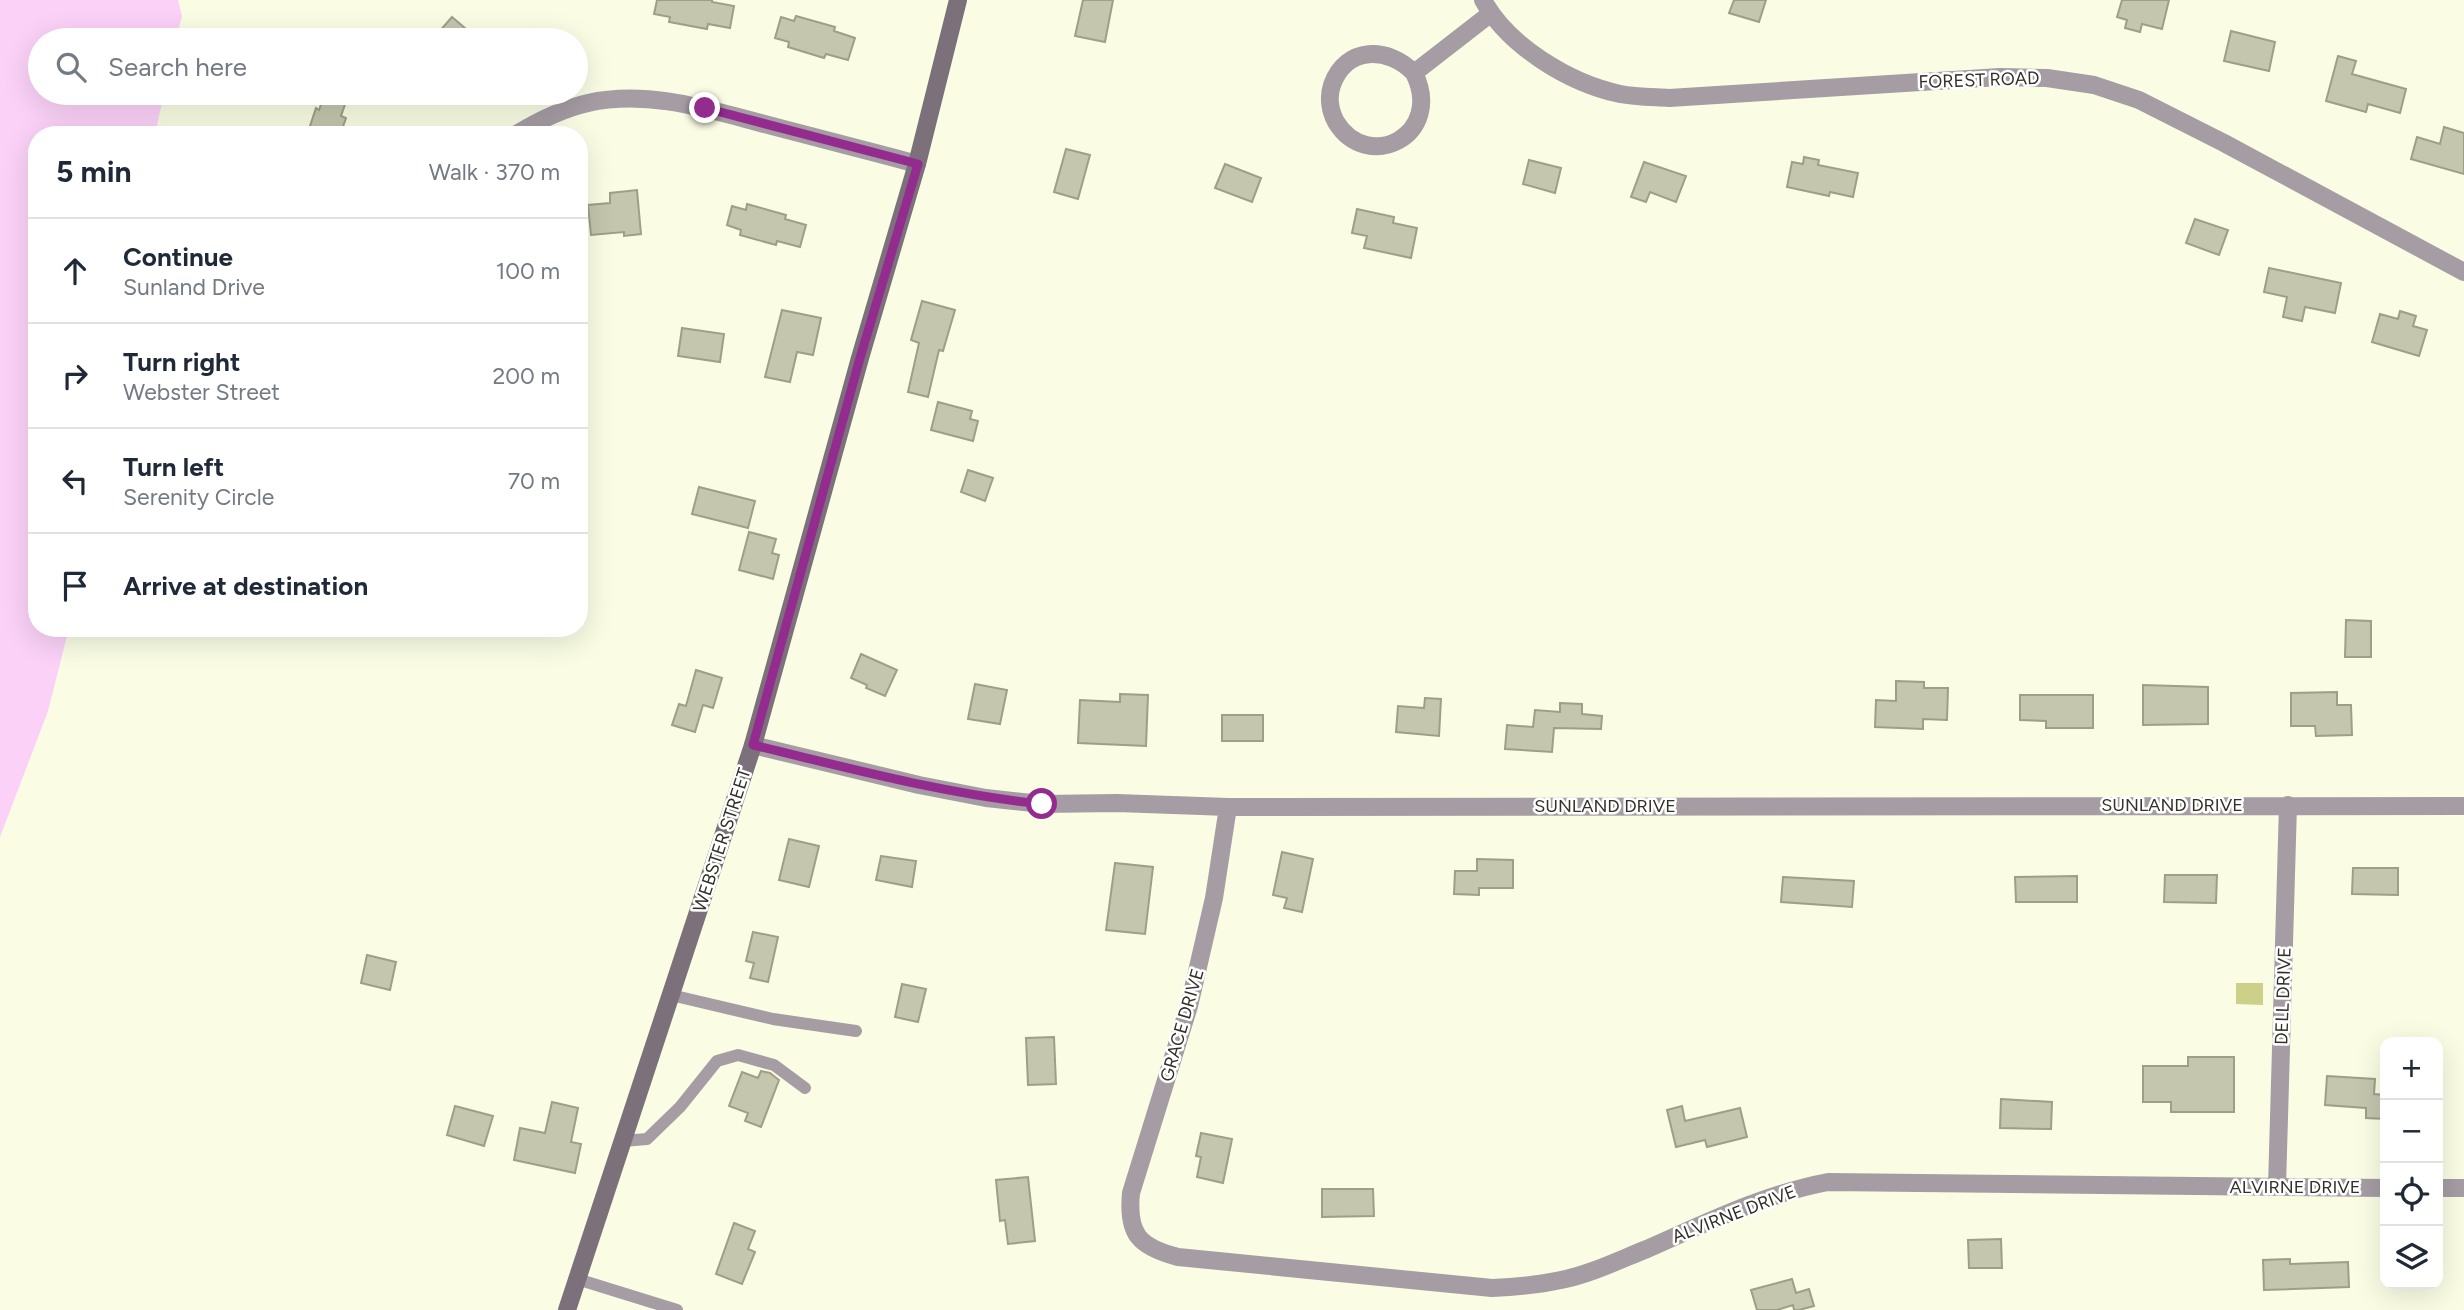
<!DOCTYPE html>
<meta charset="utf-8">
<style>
:root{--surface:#fff;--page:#f6f6f7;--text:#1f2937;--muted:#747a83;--line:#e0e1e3}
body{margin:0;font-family:Figtree,sans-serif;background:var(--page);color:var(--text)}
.controls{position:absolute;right:21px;bottom:21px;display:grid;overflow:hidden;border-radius:14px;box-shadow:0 7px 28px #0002}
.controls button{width:63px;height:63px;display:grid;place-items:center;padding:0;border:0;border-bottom:2px solid var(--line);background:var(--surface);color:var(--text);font:35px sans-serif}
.stop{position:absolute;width:21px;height:21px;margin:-16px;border:5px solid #942c90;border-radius:50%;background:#fff}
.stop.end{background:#942c90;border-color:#fff;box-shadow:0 2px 7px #0008}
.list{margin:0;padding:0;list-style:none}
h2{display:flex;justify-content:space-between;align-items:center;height:91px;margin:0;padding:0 28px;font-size:30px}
h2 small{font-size:23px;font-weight:400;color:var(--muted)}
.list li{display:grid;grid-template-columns:46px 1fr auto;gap:21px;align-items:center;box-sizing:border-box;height:105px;padding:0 28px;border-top:2px solid var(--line)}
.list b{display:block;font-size:26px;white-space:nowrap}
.list p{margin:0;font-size:23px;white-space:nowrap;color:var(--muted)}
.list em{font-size:23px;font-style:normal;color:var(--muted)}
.icon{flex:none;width:38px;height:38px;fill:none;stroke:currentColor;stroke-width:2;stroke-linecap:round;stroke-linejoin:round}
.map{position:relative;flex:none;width:2464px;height:1310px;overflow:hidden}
.search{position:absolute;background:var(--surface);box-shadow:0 7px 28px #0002;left:28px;top:28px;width:560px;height:77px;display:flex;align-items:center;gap:18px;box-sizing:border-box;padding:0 24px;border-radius:38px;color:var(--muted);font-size:26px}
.panel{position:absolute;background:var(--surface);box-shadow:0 7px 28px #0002;left:28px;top:126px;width:560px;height:511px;border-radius:28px}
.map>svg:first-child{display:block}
.green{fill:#ccd089}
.water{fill:#fbd1f7}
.building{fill:#c4c6ae;stroke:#9d9f88;stroke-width:2}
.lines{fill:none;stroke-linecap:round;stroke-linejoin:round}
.service{stroke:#a59ca4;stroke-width:12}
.minor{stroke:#a59ca4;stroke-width:18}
.secondary{stroke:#7c707b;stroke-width:18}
.route{stroke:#942c90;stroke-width:9}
.labels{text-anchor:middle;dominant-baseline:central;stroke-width:5;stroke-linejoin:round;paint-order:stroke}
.street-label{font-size:18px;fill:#313128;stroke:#fff}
</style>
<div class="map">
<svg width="2464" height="1310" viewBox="0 0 2464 1310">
<rect width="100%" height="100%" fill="#fafde4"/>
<path class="green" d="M2236,983H2263V1005L2236,1004Z"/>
<path class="water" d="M0,0H178L182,16L176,40H40V93H164L155,135H37V628H69L48,711L0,837Z"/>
<path class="building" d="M657,0H712V2L734,6L730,28L708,24L707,29L669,22L670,17L654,14Z
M1083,0H1113L1105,42L1075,36Z
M1734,0H1766L1759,22L1729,13Z
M2122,0H2169L2162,29L2142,24L2140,32L2125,28L2127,20L2117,17Z
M796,16L835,27L834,31L855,38L848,60L826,54L824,58L788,47L789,42L775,38L781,17L794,21Z
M452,17L479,40H432Z
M2231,31L2275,42L2269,71L2224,61Z
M2338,56L2356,61L2352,74L2406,89L2400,113L2368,104L2366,112L2326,101Z
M325,93H349L341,116L346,118L340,135H307L316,108L319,110Z
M2444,127L2464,133V174L2411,159L2417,137L2440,144Z
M1066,149L1090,155L1078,199L1054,192Z
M1804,157L1819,160L1818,165L1858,173L1853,197L1830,192L1829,196L1787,187L1792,162L1803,164Z
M1529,160L1561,168L1555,193L1523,184Z
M1644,162L1686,176L1676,202L1650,192L1646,202L1631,197Z
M1225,164L1261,178L1252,202L1215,188Z
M637,190L641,234L624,236V232L591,235L588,205L610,203V193Z
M747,204L786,215L785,219L806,225L800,247L777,241L776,245L740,235L741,230L727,225L732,206L746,210Z
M1357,209L1394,217L1393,223L1417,228L1411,258L1364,248L1367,236L1352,233Z
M2195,219L2228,230L2219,255L2186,243Z
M2269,268L2341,283L2335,313L2305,307L2302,321L2283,317L2287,297L2264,292Z
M922,301L955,310L943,351L939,350L928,397L908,392L919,343L911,340Z
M782,310L821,318L813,355L797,352L790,382L765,377Z
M2400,311L2416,316L2413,326L2427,330L2419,356L2372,342L2380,314L2398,319Z
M682,328L724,334L720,362L678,356Z
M938,402L972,411L970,419L978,421L973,441L931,430Z
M968,470L993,478L985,501L961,492Z
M699,487L755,501L748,528L692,514Z
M749,532L776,539L772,553L779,555L773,579L739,570Z
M2346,620L2371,621V657H2345Z
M861,654L897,670L885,696L866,688L867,685L851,678Z
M696,670L722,678L713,708L703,705L695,732L672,725L679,704L686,706Z
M1896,681L1924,682V688H1948L1947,720L1923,719V729L1875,727L1876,700L1896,701Z
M975,684L1007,690L1000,724L968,719Z
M2143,685L2208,687V724L2143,725Z
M2337,692V705H2351L2352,735L2316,736L2315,726H2291V693Z
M1120,694L1148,695L1146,746L1078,743L1080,700L1120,702Z
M2020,695H2093V728H2046V721L2020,720Z
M1425,698L1441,699L1439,736L1396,732L1398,706L1424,708Z
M1560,703L1582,704V714L1602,716L1601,729L1554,728L1552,752L1505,749L1507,725L1533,727L1535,710L1560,712Z
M1222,715H1263V741H1222Z
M789,839L819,846L809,887L779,880Z
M1282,852L1313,859L1302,912L1284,908L1287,898L1273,895Z
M881,856L916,861L912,887L876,880Z
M1477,859L1513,860V888H1479V895L1454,894L1455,871H1477Z
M1115,863L1153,867L1145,934L1106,930Z
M2353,868H2398V895L2352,894Z
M2165,875H2217L2216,903L2164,902Z
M2077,876V902H2016L2015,877Z
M1783,877L1854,881L1852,907L1781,902Z
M753,932L778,937L768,982L750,978L754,963L746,961Z
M367,955L396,962L390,990L361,983Z
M902,984L926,989L918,1022L895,1017Z
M1054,1037L1056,1084L1028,1085L1026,1038Z
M2188,1057H2234V1112H2171V1102H2143V1066H2188Z
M761,1071L770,1073L779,1080L761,1127L745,1121L748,1113L729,1106L742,1072L758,1078Z
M2327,1076L2375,1079L2374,1094L2385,1095V1119L2366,1118V1108L2325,1105Z
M2001,1099L2052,1102L2051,1129L2000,1128Z
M552,1102L578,1108L571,1142L581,1144L575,1173L514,1160L520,1128L545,1133Z
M455,1106L493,1116L484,1146L447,1135Z
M1682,1106L1685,1121L1740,1108L1747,1137L1707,1147L1705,1140L1676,1147L1667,1110Z
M1201,1133L1232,1139L1223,1183L1197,1177L1201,1157L1196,1156Z
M1028,1177L1035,1241L1008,1244L1005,1220L1000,1221L996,1180Z
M1322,1189H1373L1374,1216L1322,1217Z
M734,1223L755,1231L748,1249L755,1252L742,1284L716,1274Z
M2001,1239L2002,1268H1969L1968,1240Z
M2290,1259V1264L2348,1262L2349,1287L2264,1290L2263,1260Z
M1792,1279L1796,1293L1809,1289L1814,1306L1799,1310H1794L1793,1305L1777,1310H1757L1751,1290Z"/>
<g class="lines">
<path class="service" d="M671,995L773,1019L856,1031
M623,1141L647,1139L680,1107L717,1061L738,1055L774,1065L805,1088
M577,1279L677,1310"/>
<path class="minor" d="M1483,0C1508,46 1569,83 1620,94C1635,97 1653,97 1669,98L2000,77L2047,78L2094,85L2139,100L2224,143L2464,272
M1414,73C1445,135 1368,174 1336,122C1330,111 1328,97 1332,85C1346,46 1388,46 1414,73L1490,14
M515,135C538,121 561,109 588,103C650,89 713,111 772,126C821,139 869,151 917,164
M753,745L919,785L986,798L1042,804L1117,803L1228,807L2464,806
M1228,807L1214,898L1189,1006L1131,1193C1127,1234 1139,1247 1178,1257L1492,1288C1515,1287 1538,1285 1561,1280C1591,1274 1619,1260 1647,1249C1706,1223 1764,1194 1828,1182L2385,1188
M2277,1187L2288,805
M2438,1188H2464"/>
<path class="secondary" d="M567,1310L753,745L860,358L917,164L958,0"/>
</g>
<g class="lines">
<path class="route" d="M705,108L918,164L860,358L753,745C849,768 944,794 1042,804"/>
</g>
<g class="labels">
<g class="street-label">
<text transform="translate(1979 80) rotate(-2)">FOREST ROAD</text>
<text x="2172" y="805">SUNLAND DRIVE</text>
<text x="1605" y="806">SUNLAND DRIVE</text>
<text transform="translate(722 840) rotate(-72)">WEBSTER STREET</text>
<text transform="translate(2283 996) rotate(-88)">DELL DRIVE</text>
<text transform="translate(1182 1025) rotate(-74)">GRACE DRIVE</text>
<text x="2295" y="1187">ALVIRNE DRIVE</text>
<text transform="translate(1734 1214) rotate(-21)">ALVIRNE DRIVE</text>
</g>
</g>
</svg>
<div class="controls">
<button>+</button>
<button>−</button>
<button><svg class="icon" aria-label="locate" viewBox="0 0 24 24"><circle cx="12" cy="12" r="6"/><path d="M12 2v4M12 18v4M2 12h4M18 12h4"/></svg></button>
<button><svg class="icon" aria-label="layers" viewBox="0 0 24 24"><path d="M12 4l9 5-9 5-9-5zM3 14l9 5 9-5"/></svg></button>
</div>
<div class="stop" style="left:1042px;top:804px"></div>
<div class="stop end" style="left:705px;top:108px"></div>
<div class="search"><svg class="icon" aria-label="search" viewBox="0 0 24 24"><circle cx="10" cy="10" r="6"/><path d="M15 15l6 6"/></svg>Search here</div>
<section class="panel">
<h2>5 min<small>Walk · 370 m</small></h2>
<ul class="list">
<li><svg class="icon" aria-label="ahead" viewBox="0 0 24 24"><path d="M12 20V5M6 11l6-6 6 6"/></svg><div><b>Continue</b><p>Sunland Drive</p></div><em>100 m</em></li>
<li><svg class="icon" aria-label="right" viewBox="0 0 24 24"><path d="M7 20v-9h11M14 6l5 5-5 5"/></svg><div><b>Turn right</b><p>Webster Street</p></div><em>200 m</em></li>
<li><svg class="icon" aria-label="left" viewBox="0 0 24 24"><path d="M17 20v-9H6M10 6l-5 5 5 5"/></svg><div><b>Turn left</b><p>Serenity Circle</p></div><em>70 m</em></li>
<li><svg class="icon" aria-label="arrive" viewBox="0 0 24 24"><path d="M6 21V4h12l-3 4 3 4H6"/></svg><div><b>Arrive at destination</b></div></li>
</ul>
</section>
</div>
